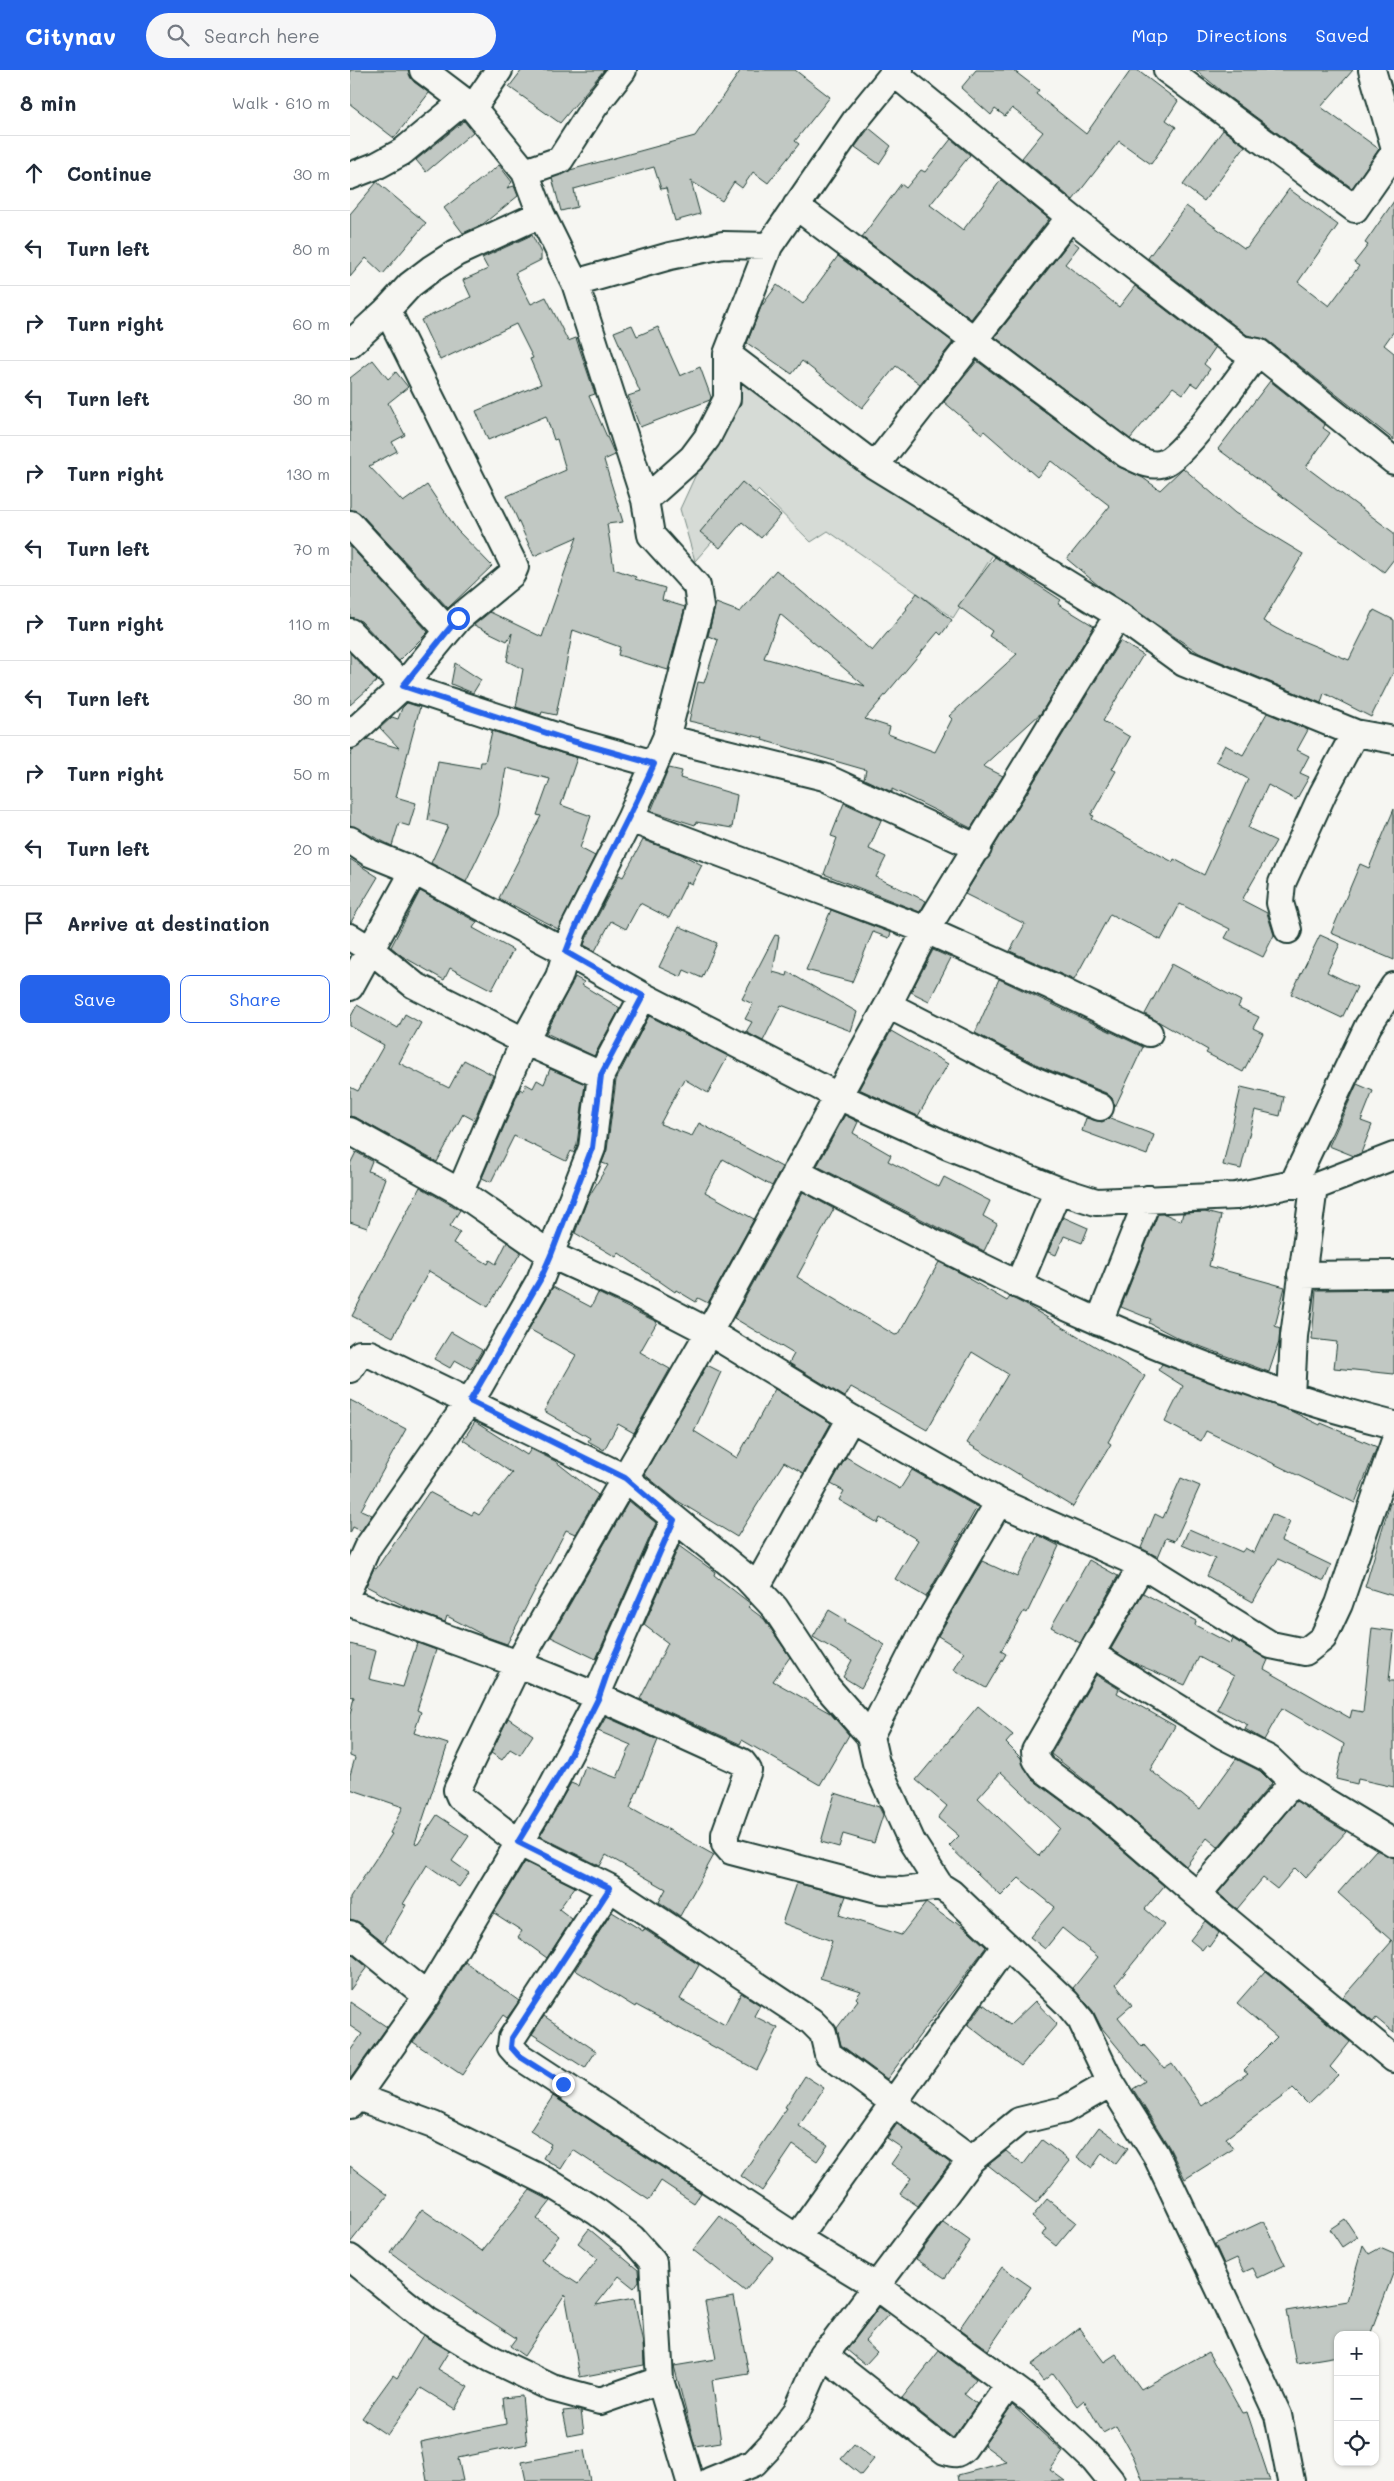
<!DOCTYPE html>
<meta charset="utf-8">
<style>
:root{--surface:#fff;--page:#f6f6f7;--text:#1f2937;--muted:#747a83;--line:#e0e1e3;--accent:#2563eb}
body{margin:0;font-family:Mali,sans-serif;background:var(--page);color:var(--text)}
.controls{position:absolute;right:15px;bottom:15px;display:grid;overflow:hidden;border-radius:10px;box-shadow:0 1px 4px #0004}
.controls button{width:45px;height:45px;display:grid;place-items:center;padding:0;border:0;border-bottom:1px solid var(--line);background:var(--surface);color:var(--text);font:25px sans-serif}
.stop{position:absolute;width:15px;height:15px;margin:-11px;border:4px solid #2563eb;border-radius:50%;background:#fff}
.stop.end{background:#2563eb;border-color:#fff;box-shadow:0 1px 5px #0008}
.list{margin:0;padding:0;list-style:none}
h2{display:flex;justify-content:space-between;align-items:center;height:65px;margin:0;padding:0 20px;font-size:21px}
h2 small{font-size:16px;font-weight:400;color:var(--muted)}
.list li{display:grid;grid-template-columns:32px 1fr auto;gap:15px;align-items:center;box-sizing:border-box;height:75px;padding:0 20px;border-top:1px solid var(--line)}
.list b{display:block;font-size:19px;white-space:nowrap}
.list em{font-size:16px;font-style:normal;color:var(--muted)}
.actions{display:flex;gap:10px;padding:15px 20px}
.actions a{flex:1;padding:11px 0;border:1px solid var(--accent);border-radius:10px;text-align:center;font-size:18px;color:var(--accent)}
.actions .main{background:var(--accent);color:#fff}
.icon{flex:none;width:28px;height:28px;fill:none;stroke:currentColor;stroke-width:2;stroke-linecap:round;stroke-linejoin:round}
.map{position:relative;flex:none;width:1044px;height:2411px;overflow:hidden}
header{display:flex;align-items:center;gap:30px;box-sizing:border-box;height:70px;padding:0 25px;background:var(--accent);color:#fff}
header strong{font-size:24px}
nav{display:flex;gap:28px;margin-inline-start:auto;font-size:18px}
.search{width:350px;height:45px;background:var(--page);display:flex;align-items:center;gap:12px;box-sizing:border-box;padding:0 18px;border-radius:28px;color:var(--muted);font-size:19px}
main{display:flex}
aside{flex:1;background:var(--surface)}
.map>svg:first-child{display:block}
.green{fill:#d6dbd6;stroke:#7a8c85}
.building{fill:#c1c8c3;stroke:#1f3d34;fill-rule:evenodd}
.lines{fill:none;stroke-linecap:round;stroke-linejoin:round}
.street-casing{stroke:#1f3d34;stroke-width:30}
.street{stroke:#f6f6f2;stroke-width:26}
.route{stroke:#2563eb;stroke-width:6}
</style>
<header>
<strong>Citynav</strong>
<div class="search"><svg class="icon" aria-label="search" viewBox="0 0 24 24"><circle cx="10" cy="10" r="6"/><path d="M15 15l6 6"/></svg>Search here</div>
<nav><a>Map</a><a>Directions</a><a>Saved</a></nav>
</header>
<main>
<aside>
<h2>8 min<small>Walk · 610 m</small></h2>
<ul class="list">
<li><svg class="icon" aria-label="ahead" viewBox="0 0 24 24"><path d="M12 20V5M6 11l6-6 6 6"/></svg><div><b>Continue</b></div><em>30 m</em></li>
<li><svg class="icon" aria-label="left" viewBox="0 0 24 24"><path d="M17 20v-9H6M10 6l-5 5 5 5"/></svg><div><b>Turn left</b></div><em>80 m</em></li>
<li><svg class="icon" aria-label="right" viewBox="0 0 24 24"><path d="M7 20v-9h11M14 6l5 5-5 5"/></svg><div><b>Turn right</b></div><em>60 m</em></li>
<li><svg class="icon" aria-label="left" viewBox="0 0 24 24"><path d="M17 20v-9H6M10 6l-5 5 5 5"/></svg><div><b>Turn left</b></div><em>30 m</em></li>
<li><svg class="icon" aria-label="right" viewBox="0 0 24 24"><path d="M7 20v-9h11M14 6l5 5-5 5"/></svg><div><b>Turn right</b></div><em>130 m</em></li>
<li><svg class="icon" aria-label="left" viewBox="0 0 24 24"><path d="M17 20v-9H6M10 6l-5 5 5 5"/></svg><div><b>Turn left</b></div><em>70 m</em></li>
<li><svg class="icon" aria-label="right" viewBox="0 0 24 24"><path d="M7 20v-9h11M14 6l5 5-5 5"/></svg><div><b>Turn right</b></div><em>110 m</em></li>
<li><svg class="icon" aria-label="left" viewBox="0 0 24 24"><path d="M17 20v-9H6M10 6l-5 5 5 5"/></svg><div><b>Turn left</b></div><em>30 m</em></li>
<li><svg class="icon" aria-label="right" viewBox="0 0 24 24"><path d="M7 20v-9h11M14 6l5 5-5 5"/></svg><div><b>Turn right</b></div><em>50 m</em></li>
<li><svg class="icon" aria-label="left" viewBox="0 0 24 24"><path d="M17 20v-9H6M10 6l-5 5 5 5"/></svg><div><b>Turn left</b></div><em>20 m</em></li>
<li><svg class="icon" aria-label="arrive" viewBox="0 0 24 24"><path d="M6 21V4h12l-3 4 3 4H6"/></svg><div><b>Arrive at destination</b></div></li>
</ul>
<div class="actions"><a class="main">Save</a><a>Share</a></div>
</aside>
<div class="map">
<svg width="1044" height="2411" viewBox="0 0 1044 2411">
<rect width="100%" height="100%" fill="#f6f6f2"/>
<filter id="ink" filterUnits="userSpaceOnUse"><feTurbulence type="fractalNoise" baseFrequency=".02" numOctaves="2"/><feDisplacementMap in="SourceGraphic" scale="10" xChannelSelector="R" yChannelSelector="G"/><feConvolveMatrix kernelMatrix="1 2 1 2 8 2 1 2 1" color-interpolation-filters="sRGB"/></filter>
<g filter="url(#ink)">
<path class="green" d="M390,308L644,483L603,548L478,461L461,472L408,420L345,491L330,439Z"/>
<path class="building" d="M0,0H58L64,12L79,23L44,68L0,34Z
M172,0H254L210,53L159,17Z
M391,0H445L480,27L445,71L449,74L418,113L403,102L392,118L384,112L372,131L341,111L350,144L325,151L316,118L311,119L304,97L224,119L227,137L211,141L202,108L220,100L345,66Z
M626,0H663L689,20L686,24L736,64L781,0H787L828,31L816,50L826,57L801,94L769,71L723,130L672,88L693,62L662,38L655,46L645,39L641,45L611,18Z
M846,0H1003L971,37L1029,79L1002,118L876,25Z
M114,51L123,62L76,102L66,90Z
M519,58L541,76L529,94L505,77Z
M873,60L895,76L854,131L833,115Z
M601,69L620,85L580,135L613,160L651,110L699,149L621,249L512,167L551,114L556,118L571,100L575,102Z
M149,95L162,112L157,118L164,116L168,126L133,154L113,163L94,138Z
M27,112L76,153L33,204L16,188L0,207V144Z
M939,119L988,155L948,212L979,236L1009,196L1004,193L1018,175L1015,173L1044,131V261L1034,275L1044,283V370L917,270L897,265L798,188L836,136L894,178L897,177Z
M182,165L191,183V190L165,203L181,234L196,227L218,271L226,268L245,324L239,326L265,385L254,390L273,452L257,454L264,499L286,507L285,509L315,518L312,530L335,537L318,600L268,585L270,577L223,560L206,645L192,642L191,645L166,637L173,599L157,591L162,563L157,571L124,555L140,542L192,567L227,467L184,486L157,426L216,400L207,369L204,370L196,346L138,370L126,341L191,314L180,289L183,288L166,254L90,290L71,250L121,227L113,210L138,199L132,188Z
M721,170L729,176L715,194L769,237L785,216L865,278L854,294L860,299L847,317L841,313L833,324L823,317L780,369L645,267Z
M488,186L603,272L570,314L546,296L512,338L452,291L442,304L397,273L411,237L427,215L453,234Z
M282,255L287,266L308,257L330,306L350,297L361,327L360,330L290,357L278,326L290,322L264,262Z
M23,290L38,309L46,302L58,317L38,333L55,365L42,372L47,381L19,396L53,432L77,415L107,460L142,496L98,538L11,444L0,439V308Z
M627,291L769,397L793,408L810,420L833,398L885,443L953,484L913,551L938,565L999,590L1024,540L1044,550V601L1021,647L974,623L971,633L849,583L749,516L717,489L760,436L701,391L687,407L634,361L632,364L594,332Z
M920,311L975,355L973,358L980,363L956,397L1044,463V489L1034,502L868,379Z
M392,412L431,445L411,468L392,452L370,478L350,462Z
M0,476L78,562L49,591L11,551L0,547Z
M645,487L711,530L708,534L744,556L691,643L633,696L653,706L621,758L542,719V722L514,709L516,700L412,670L413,668L339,651L348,612L354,613L368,570L358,566L366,533L390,542L426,500L522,581L557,539L556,538L567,523L602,550L591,565L588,562L515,649L540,657L538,664L585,682L602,649L599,646L667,584L639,566L642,561L608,536ZM430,544L515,616L414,588Z
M770,571L793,585L753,651L780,667L762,699L766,701L741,745L744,746L742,749L823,792L824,789L854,805L898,709L866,691L875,675L893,685L917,643L958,660L947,680L959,686L950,703L959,707L946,730L918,715L898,758L926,771L892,830L917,843L924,865L913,887L875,868L880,859L830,834L811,870L760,844L724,910L660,881L675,854L615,824Z
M0,583L27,611L0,635Z
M105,593L131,610L123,623L101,614Z
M57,633L70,637L46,727L66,733L59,756L49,753L42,776L0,755V686L2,680L18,669L49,678L30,658L42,647L48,649L52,638Z
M142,661L227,688L211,735L241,746L230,778L245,786L208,859L149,828L191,746L187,745L200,709L156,698L148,745L116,812L81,793L98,756L78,750L88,691L130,698L131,692H135Z
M319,698L332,701L330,708L387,725L382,758L346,752L345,755L301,741Z
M494,733L531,750L519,779L536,787L526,807L576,831L570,842L474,804L487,768L481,766Z
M1044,739V890L981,863L1010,794L1019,798Z
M293,770L331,784L352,795L342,814L337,812L319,848L290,833L276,859L261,851L245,881L234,875L237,867L269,805L273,807Z
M0,789L28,807L1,852H0Z
M70,821L127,852L123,858L163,880L142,920L100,898L94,910L52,886L41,877Z
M481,840L541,863L539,868L523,862L502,912L456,900Z
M329,856L367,873L352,908L334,900L331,907L309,897Z
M425,865L429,866L423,902L437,906L438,902L507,942L501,961L431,935L413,971L396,962L402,952L395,949L403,934L392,929Z
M970,865L990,874L977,902L1007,917L992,948L941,924Z
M583,880L601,888L579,931L561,922Z
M822,894L891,931L888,937L909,947L903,958L913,963L893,1002L856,983L858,980L795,944Z
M225,907L234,912L232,915L270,938L244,986L196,963Z
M649,909L793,977L765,1037L762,1028L756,1023L692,997L625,963Z
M7,935L48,958L55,944L71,953L49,993L99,1018L114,990L143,1005L124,1050L113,1044L87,1092L7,1048L0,1046V1017L8,1021L34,975L0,956V948Z
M299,946L378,986L358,1023L334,1009L310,1054L342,1066L349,1053L432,1097L422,1116L373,1089L355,1122L404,1149L358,1233L348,1228L346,1232L326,1220L325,1222L269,1183L266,1187L225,1163L238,1128L258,1095L252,1093L257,1080L266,1010Z
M541,961L598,994L568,1046L509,1019Z
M200,999L235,1014L227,1074L224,1083L221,1081L216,1091L164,1066L141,1112L132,1108L170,1019L173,1021L176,1014L183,1018L187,1010L194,1014Z
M1007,1014L1023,1021L1011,1051L1022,1055L1011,1083L1004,1086L979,1076Z
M891,1017L934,1027L930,1046L905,1040L891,1099L873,1095Z
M495,1045L508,1052L503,1063L541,1085L538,1091L589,1117L594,1107L640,1131L633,1146L647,1154L634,1181L467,1096Z
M736,1048L752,1052L760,1048L804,1065L797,1085L732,1061Z
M6,1082L22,1091L18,1101L35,1108L17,1158L0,1152V1094Z
M70,1117L110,1140L100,1156L110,1162L103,1173L138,1194L140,1190L146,1194L157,1172L171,1182L138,1237L79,1201L43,1267L2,1246Z
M453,1122L484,1139L447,1207L545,1265L549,1264L589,1192L620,1208L619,1209L657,1231L660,1227L676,1235L795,1306L758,1372L761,1374L723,1437L617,1373L658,1304L622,1282L577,1360L501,1317L495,1327L439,1293L444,1284L384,1248Z
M855,1142L871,1146L859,1196L935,1217L925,1256L930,1258L929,1272L919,1302L828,1268L799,1253L801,1249L771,1237L808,1144H815L831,1151L833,1143Z
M713,1147L738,1158L732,1173L714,1166L706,1185L698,1182Z
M203,1217L241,1237L248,1223L307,1252L290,1282L320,1299L284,1363L268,1354L254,1380L238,1371L240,1368L194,1341L226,1285L179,1259Z
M1044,1219V1304L984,1298L987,1272L962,1269L966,1220Z
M101,1262L132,1280L121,1299L105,1290L100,1298L84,1289Z
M812,1294L941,1341L970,1355L971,1353L1027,1377L1005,1433L856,1361L851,1371L815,1352L833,1316L808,1300Z
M357,1295L371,1302L344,1361L387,1388L425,1319L481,1353L453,1403L434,1392L387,1467L326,1430L294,1404Z
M0,1330L56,1359L11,1440L22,1445L11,1461L3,1457L0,1463Z
M125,1352L177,1385L181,1379L205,1391L248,1425L225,1464L216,1460L157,1574L137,1567L97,1546L95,1552L62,1540L16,1516L24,1498L26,1499L79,1422L122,1445L124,1442L129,1445L162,1403L113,1370Z
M496,1387L550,1419L562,1400L627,1437L576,1527L545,1509L568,1470L530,1448L528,1453L489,1430L494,1421L481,1414Z
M831,1408L850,1416L825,1471L816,1468L808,1487L791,1478L805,1444L813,1448Z
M279,1431L306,1453L246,1589L201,1567Z
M1040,1433H1044V1526L1015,1517Z
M922,1444L940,1452L931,1471L981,1495L974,1511L928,1489L903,1532L857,1506L865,1489L832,1475L839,1459L892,1482L895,1478L904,1483Z
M688,1465L709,1476L677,1543L674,1541L651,1581L656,1584L636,1618L604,1600L614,1582L588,1566L632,1491L667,1507Z
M329,1476L365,1502L364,1505L401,1534L398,1537L414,1549L440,1587L423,1611L480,1643L499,1665L470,1715L392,1670L390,1674L290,1629L318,1573L294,1555Z
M739,1490L768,1506L730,1573L701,1557Z
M793,1523L846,1551L845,1555L881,1574L883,1569L918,1590L914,1599L1000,1648L1002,1640L1013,1642L1022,1558L1044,1561L1039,1611H1044V1717L1008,1709L1007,1714L986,1709L994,1674L932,1638L914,1670L895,1659L898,1655L867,1639L884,1606L849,1587L835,1615L782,1592L761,1579Z
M479,1540L496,1550L495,1552L535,1575L511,1618L493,1607L502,1590L463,1567Z
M67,1573L86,1580L67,1640L71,1642L64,1663L98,1674L65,1773L68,1774L87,1745L119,1766L102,1791L119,1803L109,1817L77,1795L53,1834L56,1835L34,1872L9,1852L0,1849V1828L42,1764L40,1763L53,1737L0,1719V1705L5,1688L0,1686V1645L4,1627L0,1626V1574L26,1581L19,1609L53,1617Z
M746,1605L769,1619L767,1623L825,1656L800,1700L850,1739L886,1689L910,1701L922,1713L868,1777L857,1768L836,1796L760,1730L701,1684Z
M628,1636L663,1665L656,1673L671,1688L674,1697L683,1710L741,1753L814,1816L795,1839L814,1855L766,1914L782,1935L768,1947L792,1977L794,1975L814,1998L822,1993L852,2036L898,2003L894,2000L927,1967L887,1933L915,1901L1000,1972L980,1997L988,2005L958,2034L943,2019L876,2068L883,2079L835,2109L819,2077L783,2019L795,2011L751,1957L743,1941L723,1918L748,1887L712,1858L695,1879L680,1867L705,1837L669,1808L651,1826L599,1776L609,1766L588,1748L597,1736L566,1710ZM651,1702L710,1758L689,1786L628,1728Z
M256,1647L308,1670L280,1738L364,1785L330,1846L309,1832L316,1819L256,1785L250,1796L190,1766L221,1713L228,1716L235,1696L267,1708L281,1675L248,1661Z
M158,1648L183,1665L170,1685L160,1679L152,1690L141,1683Z
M485,1723L529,1737L533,1745L524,1773L493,1764L489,1777L471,1772Z
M946,1731L996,1762L955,1808L945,1798L927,1819L913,1808L887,1839L868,1823Z
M1026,1780L1044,1788V1963L1026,1948L1023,1952L993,1927L1042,1871L988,1823Z
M175,1792L225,1817L209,1839L222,1849L197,1888L168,1867L172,1861L144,1843Z
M446,1813L496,1826L489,1845L551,1865L576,1833L604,1853L606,1851L619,1861L636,1877L537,2009L491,1975L487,1958L508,1930L506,1928L511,1921L470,1908L482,1871L432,1853Z
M262,1842L293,1861L294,1859L349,1895L330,1929L375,1955L391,1923L410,1935L404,1946L428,1958L407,2000L286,1935L285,1937L225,1900Z
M855,1851L869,1863L859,1877L856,1875L852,1880L840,1870Z
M0,1883L17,1897L0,1920Z
M115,1892L169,1931L157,1948L153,1945L112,2005L63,1972L90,1934Z
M685,1931L707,1954L671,1996L618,1955L633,1934L660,1955Z
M0,1932L37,1957L0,2009V1981L12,1964L0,1956Z
M194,1946L246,1981L235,1998L182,1964Z
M455,2006L474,2018L449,2056L478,2075L467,2091L443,2075L412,2121L391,2106L437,2038L435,2037Z
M203,2026L351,2123L344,2133L311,2111L299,2130L223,2080L211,2099L193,2088L201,2074L180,2061Z
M547,2054L600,2093L568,2136L550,2124L561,2108L541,2094L552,2078L537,2068Z
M749,2057L778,2078L766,2094L752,2083L742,2098L727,2087Z
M692,2070L720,2091L686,2133L638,2095L656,2081L673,2095Z
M0,2096L38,2125L0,2173Z
M180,2120L201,2131L187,2149L209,2166L191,2190L228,2214L248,2189L228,2173L239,2159L288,2200L289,2211L284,2218L269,2206L246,2235L284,2228L293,2274L294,2295L230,2307L215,2224L174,2286L160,2276L166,2268L103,2227L41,2183L72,2139L132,2181Z
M697,2129L726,2152L706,2176L692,2165L696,2159L682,2147Z
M370,2146L423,2187L395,2221L343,2180Z
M995,2149L1007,2167L992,2177L980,2159Z
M914,2151L935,2195L908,2208L903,2198L894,2202L887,2188L874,2194L865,2174Z
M593,2152L620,2171L595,2208L566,2189Z
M1013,2175L1019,2184L1030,2178L1044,2184V2201L1020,2265H988V2286L946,2293L936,2241L997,2231Z
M652,2197L681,2217L638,2280L609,2259Z
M384,2227L399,2304L362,2310L371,2372L345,2376L324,2296L366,2289L355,2232Z
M529,2237L539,2244L515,2271L527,2282L515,2295L497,2280Z
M729,2258L754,2292L766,2284L791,2319L858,2282L892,2343L897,2342L920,2411H793L784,2388L766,2356L753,2363L734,2330L727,2336L703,2303L693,2311L681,2295Z
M73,2265L99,2281L88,2299L118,2317L105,2339L71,2318L37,2365L12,2348L43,2305L47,2308Z
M589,2281L626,2309L614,2324L627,2334L603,2368L552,2328Z
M172,2326L177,2374L108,2388L113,2411H77L70,2372L156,2354L153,2328Z
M662,2335L713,2382L700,2400L715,2411H609L608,2405L657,2392L634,2375Z
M224,2340L231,2341L234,2363L218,2366L213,2341Z
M504,2374L524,2389L511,2405L491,2389Z
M234,2380L240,2411H176L172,2392Z"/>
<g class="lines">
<g class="street-casing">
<path id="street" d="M73,0L114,31
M817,0L1005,139L1044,83
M1022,0L1044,75
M544,3L720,147L891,279L908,282L1044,391
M123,38L149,0
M175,102L210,90L244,37L273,0
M0,106L28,95L52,82L114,31L123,38L175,102L191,144L225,213L295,430L301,465L347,516L350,537L316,668L280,749L223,861L209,907L174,971L110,1122L201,1185L282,1222L359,1262L501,1348L649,1432L792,1495L921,1575L955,1582L973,1568L989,1534L1044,1373
M446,136L776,384C788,390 803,399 816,392C839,380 890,306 908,282
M225,213L320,186L373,175L419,176L505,51L544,3L550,0
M37,240L165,497L162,504L109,548L98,561
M0,274L37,240L60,215L81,199L106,183L191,144
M377,284L525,396L768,545L834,593L1005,663L1044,670
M525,396L720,147
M295,430L342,388L357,368L377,329V284L419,176
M0,454L98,561L53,616L0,665
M0,562L53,616L215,669L304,694
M316,668L474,707L628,778
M280,749L576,860L701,916L799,963
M0,770L20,783L64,801L216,882L293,926L488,1026L598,1076L708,1120L746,1132L886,1126L943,1114L964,1117L1044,1086
M938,860L930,833L932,813L973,723L1005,663
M0,867L21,880L64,915L174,971L251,1005
M0,917L64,801
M538,935L686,1011L750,1037
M0,1061L110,1122
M446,1102C638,1202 832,1303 1044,1355
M943,1114L1018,956L1044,916
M951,1205L1044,1204
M668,1215L708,1120
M749,1252L798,1129
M0,1299L10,1284H20L275,1408L396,1507L425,1538L477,1617L520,1666L526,1693L562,1772L590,1816
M941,1326L944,1266L964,1117
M792,1495L685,1681L686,1689L692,1698L750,1741L847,1825L1044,1989
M0,1516L17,1478L129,1317L190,1210L242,1078L251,1005L293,926
M406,1518L501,1348
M0,1533L168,1594L249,1627L392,1692L398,1700L375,1764V1774L381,1781L531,1820L553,1821L590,1816L601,1823L717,1933L731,1950L761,2013L806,2085L869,2218L928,2345L941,2411
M743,1585L874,1666L919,1689L943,1712L1044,1773
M520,1666L573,1562L649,1432
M260,1818L162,1968L161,1977L169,1986L447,2168L526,2216L683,2332L744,2390L761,2411
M847,1825L943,1712
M0,1864L77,1926
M0,2024L83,2055L200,2113L247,2142L282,2168L303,2192L310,2310L340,2411
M0,2035L77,1926L197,1726L249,1627L251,1615L324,1450
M621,2090L478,1984L473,1963L461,1951L260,1818L168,1772L110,1727L107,1720L168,1594L359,1262L538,935L576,860L768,545
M447,2168L656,1875
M0,2188L78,2251L142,2289L202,2318L250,2331L310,2310
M472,2284L595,2381C604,2384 607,2385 614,2378L659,2314
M360,2411L404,2393L421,2375L447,2341L472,2284L483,2274L621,2090L669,2051L714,2040L761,2013"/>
</g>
<use href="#street" class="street"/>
</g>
</g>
<g class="lines" filter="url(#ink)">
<path class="route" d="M108,548L53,616L215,669L304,694C276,757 240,817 216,882L293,926L251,1005L242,1078L201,1185L190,1210L120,1331L275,1408L324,1450L259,1598L249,1627L216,1693L168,1772L260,1818L162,1968L161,1977L169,1986L213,2014"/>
</g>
</svg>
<div class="controls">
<button>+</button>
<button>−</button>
<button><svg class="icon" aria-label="locate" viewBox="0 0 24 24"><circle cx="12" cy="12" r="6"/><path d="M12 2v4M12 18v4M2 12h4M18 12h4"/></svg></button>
</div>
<div class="stop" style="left:108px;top:548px"></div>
<div class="stop end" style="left:213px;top:2014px"></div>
</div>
</main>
